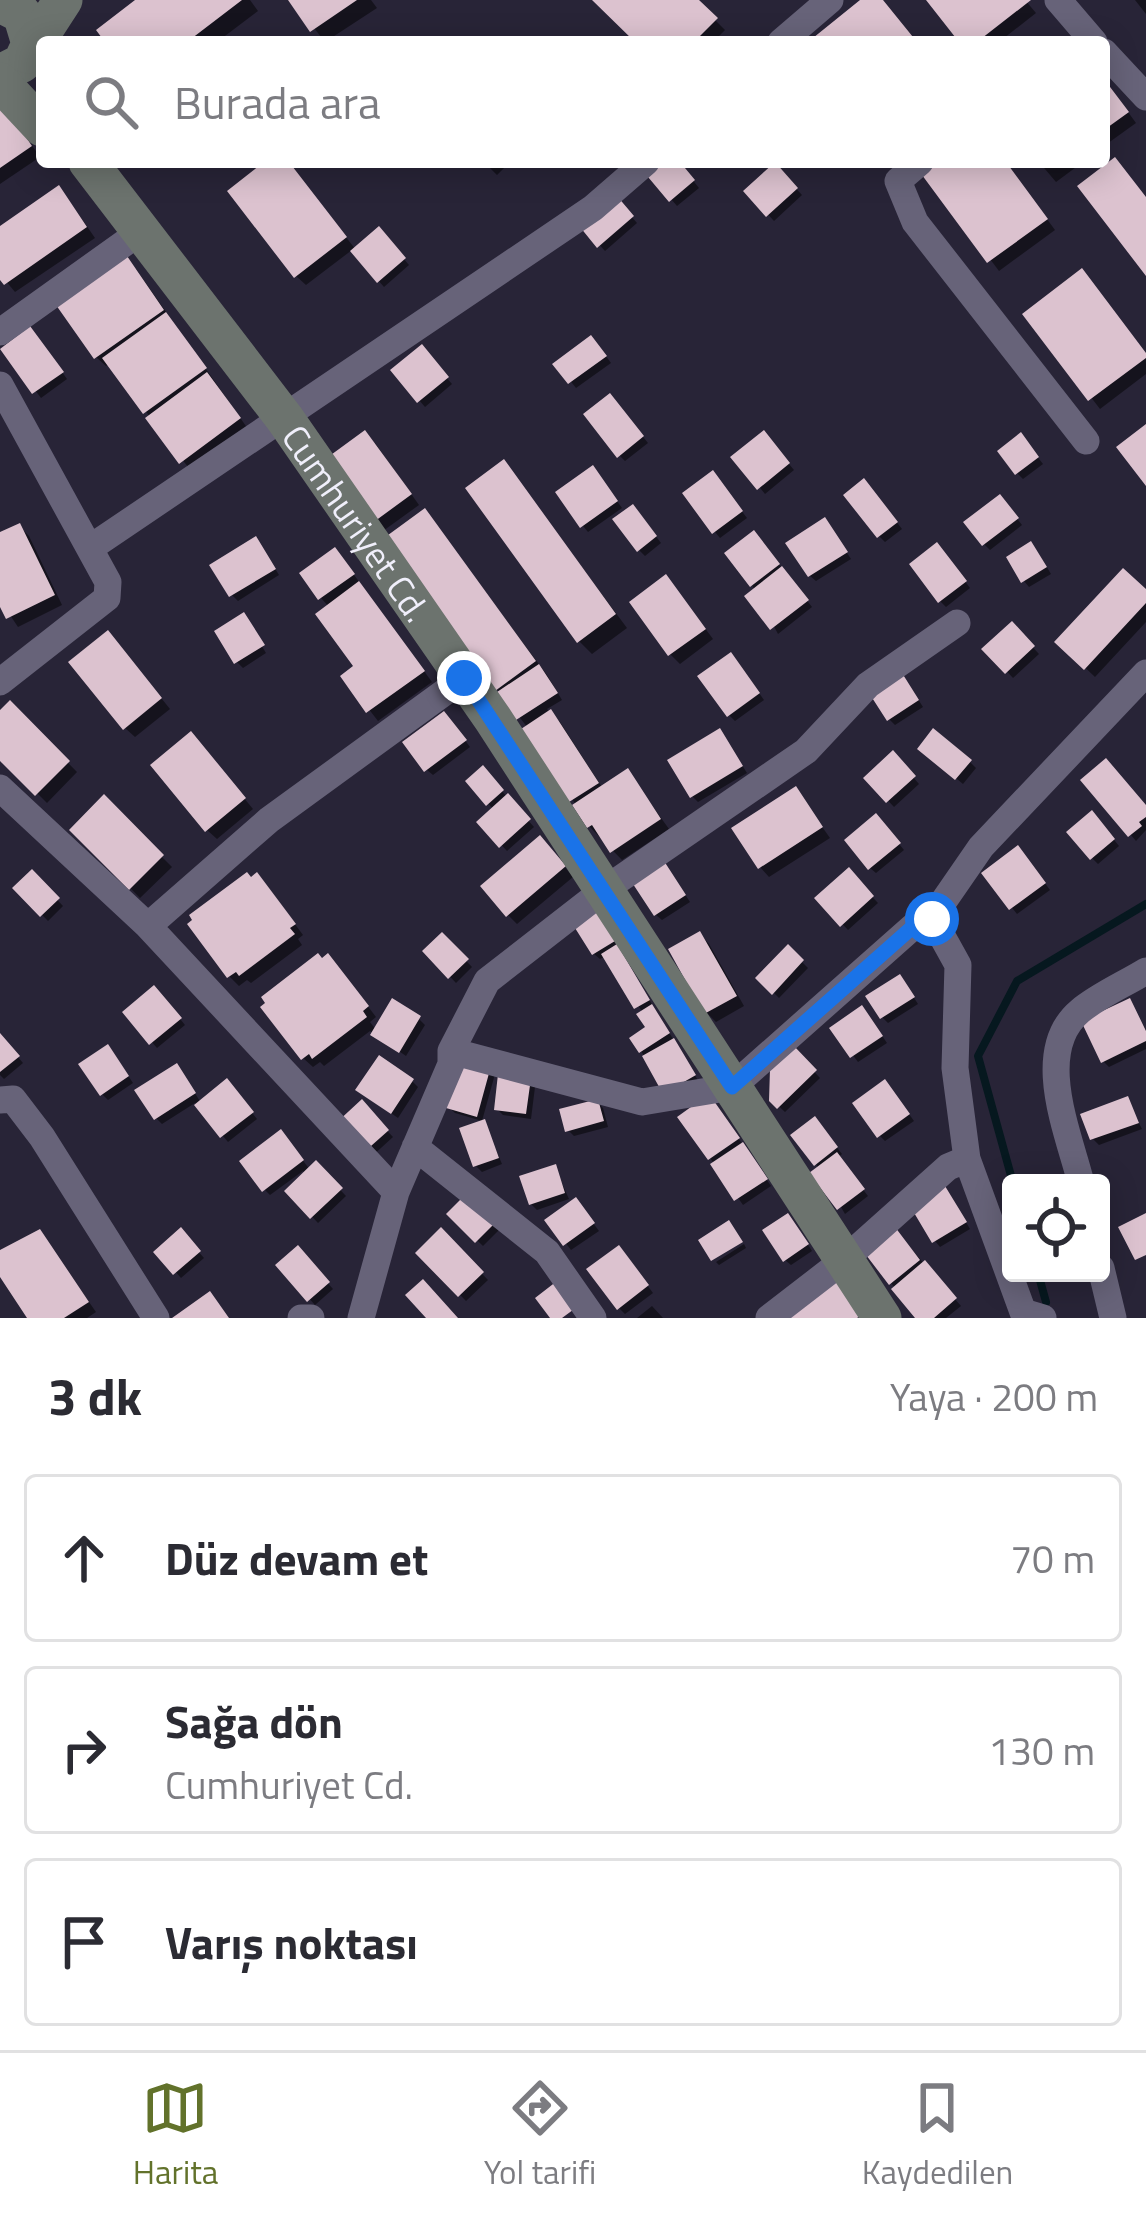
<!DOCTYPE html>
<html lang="tr">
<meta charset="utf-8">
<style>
:root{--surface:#fff;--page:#f2f2f3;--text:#2b2b33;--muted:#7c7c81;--line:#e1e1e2;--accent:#62722b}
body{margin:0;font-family:"Titillium Web",sans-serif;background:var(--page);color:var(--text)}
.controls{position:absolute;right:36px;bottom:36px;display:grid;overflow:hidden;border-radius:12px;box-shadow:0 6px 30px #0003}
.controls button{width:108px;height:108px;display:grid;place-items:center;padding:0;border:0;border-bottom:3px solid var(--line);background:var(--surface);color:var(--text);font:60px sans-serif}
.stop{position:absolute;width:36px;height:36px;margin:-27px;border:9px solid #1a73e8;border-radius:50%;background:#fff}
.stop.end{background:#1a73e8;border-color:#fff;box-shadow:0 3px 12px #0008}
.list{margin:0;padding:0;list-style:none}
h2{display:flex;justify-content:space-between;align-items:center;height:156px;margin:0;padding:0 48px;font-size:51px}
h2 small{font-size:39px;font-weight:400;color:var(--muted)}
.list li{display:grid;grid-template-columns:78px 1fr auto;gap:36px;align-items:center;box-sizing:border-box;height:168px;margin:0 24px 24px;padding:0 24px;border:3px solid var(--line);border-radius:12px}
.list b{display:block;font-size:45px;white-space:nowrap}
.list p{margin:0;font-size:39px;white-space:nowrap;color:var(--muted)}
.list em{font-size:39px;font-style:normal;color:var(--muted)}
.icon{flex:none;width:66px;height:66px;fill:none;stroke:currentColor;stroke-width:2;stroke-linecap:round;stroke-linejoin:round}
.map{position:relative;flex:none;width:1146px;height:1318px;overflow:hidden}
.search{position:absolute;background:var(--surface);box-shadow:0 6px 30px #0003;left:36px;right:36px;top:36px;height:132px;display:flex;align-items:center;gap:30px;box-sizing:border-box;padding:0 42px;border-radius:12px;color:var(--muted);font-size:45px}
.sheet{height:732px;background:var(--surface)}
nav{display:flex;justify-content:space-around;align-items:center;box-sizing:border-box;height:168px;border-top:3px solid var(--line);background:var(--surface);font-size:33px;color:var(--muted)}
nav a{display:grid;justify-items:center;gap:6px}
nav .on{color:var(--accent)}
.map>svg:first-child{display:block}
.shadow{fill:#0007}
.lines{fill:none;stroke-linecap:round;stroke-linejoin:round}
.stream{stroke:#06181f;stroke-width:8}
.building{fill:#dcc2cf}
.street{stroke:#676379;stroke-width:27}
.secondary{stroke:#6c736e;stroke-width:39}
.route{stroke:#1a73e8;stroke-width:15}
.labels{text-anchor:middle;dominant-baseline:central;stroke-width:12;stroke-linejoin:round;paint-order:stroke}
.street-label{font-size:36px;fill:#f0effb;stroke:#1e1b2d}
</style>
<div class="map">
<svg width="1146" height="1318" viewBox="0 0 1146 1318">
<rect width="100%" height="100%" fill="#282437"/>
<path class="shadow" d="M140,0H250L258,11L217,42H109Z
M292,0H371L377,8L325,42Z
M597,0H695L725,30L713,42H639Z
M930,0H1025L1036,13L999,42H963Z
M1135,0H1146V14Z
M1104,79L1136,123L1104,146Z
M0,109L12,117L40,157L0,184Z
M269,162H287L356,250L379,230L409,265L384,287L352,250L306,285L296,276Z
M484,162H510L497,175Z
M678,162L699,188L677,206L647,171Z
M945,162H1005L1055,230L999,271L927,175Z
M1039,162H1083L1056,182Z
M775,166L802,195L774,221L747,192Z
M68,199L95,238L15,292L0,274V230Z
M617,200L637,223L605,251L584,228Z
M136,269L248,429L191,471L110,364L106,366L96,357Z
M1027,314L1146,354V374L1100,409Z
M36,336L67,379L41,398L4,349Z
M597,344L611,363L576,388L557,364Z
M421,348L452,384L425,407L394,371Z
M615,402L648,443L625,461L620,456Z
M769,440L794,470L765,494L735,457Z
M1026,442L1043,464L1023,479L1017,473Z
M375,443L419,505L383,531L373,522Z
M504,463L627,628L592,654L579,641Z
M598,475L622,508L588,532L583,526Z
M718,480L747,518L720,538L715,532Z
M870,488L902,529L885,542L879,536Z
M1006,504L1022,525L990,550L984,544Z
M425,512L547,675L562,700L547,709L560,722L603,789L628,772L669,829L622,860L589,826L528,728L497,689Z
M638,513L661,543L645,556L639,550Z
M19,526L29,536L62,605L18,627L0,600V536Z
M830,527L851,559L816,581L810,576Z
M760,540L812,607L778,634L752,585Z
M261,546L279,575L238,601L232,595Z
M1037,551L1051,574L1029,587L1024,581Z
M943,552L970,588L946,607L940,601Z
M341,557L432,682L378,721L344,677L358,667L329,607L321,598Z
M675,588L713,639L680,664L670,654Z
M1146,593V622L1095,677L1058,642Z
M245,618L266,653L243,668L237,662Z
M1012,625L1039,654L1013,678L986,649Z
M117,643L170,709L135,737L125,728Z
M737,662L764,700L735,721L729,715Z
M907,682L923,707L895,725L889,719Z
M10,704L77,772L47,803L0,756V714Z
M450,720L470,747L433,775L427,770Z
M725,738L747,773L698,802L692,796Z
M200,745L253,809L217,839L207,830Z
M893,754L919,784L894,807L867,778Z
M927,754L970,762L976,768L963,784Z
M483,770L534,827L507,851L480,822L494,810L469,782Z
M1084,780L1146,808V830L1136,841Z
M796,790L830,838L769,877L760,867Z
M104,799L172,867L140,898L73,830Z
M1098,820L1119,846L1098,864L1092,858Z
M882,823L904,850L876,873L870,868Z
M549,848L573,877L517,924L508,915Z
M1024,855L1050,890L1017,914L985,874Z
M669,870L690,902L662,920L656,915Z
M848,871L878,903L848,930L818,898Z
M32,873L63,906L48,921L16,888Z
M266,885L303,935L298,939L302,945L251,983L247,980L239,986L229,976Z
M598,915L699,1082L672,1098L633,1039L649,1028L643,1013L606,956L600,959L594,954Z
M700,934L709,944L744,1006L716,1022L706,1012Z
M442,936L472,967L456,983L426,951Z
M788,948L808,968L779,998L759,978Z
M322,962L338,967L376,1017L370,1022L376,1030L419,1019L425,1025L406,1056L370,1031L324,1066L320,1062L313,1067L303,1058Z
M905,984L918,1004L888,1023L882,1017Z
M160,994L185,1025L157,1048L126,1012Z
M1129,1001L1146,1030V1049L1109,1067L1103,1061Z
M868,1015L887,1043L858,1062L833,1029Z
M0,1036L23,1063L4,1079L0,1075Z
M794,1050L820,1078L785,1112L772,1100Z
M113,1053L133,1083L108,1100L102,1094Z
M489,1068L495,1074L482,1121L455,1113L449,1107Z
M182,1072L201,1103L232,1088L257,1119L228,1142L195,1103L162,1124L156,1118Z
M501,1077L535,1087L531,1119L503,1115L497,1109Z
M412,1081L418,1087L398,1118L365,1095Z
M891,1089L914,1121L885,1141L880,1136Z
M1127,1100L1142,1129L1099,1145L1093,1139Z
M597,1102L603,1108L608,1127L574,1136L568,1130Z
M362,1104L393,1137L370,1158Z
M715,1104L771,1186L743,1205L710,1158Z
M484,1122L502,1164L482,1172L476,1166Z
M820,1126L842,1154L838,1157L868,1196L845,1214L816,1164Z
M287,1139L310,1170L316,1164L346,1196L318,1223L288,1191L305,1174L303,1171L270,1195L265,1190Z
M555,1168L569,1199L537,1210L531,1204Z
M950,1195L970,1229L940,1247L935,1241Z
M468,1197L500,1229L483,1246L450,1214Z
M581,1207L599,1231L571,1250L548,1220Z
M793,1222L812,1251L791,1265L785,1260Z
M441,1231L488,1280L466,1301L419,1253Z
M40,1232L96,1312L87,1318H31L0,1271V1255Z
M181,1232L204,1258L181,1278L158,1252Z
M900,1236L961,1306L946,1318H919L891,1283Z
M744,1244L746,1248L719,1265L716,1262Z
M298,1249L333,1289L315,1305L279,1265Z
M624,1254L653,1293L625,1314L619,1308Z
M652,1306L663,1318H637Z"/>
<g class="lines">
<path class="stream" d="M1013,1183L978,1056L1017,981L1146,904
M1038,1273L1046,1302"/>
</g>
<path class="building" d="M135,0H242L187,42H105L96,30Z
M288,0H357L310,32Z
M592,0H699L718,18L694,42H635Z
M860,0H883L917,42H808Z
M926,0H1031L977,42H959Z
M1104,79L1129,112L1104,130Z
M3,103L32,146L0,168V105Z
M1115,157L1146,197V276L1077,186Z
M264,162H289L347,237L294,278L227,191Z
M654,162H680L695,180L669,202L643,171Z
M775,162L798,188L766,217L743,191Z
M940,162H1006L1048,219L987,263L922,175Z
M59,185L87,227L4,285L0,280V226Z
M617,196L634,216L597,248L580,227Z
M379,226L406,258L377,283L350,251Z
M127,256L164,310L94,359L56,305Z
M1082,268L1146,353V358L1088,401L1022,314Z
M166,312L207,368L143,414L102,358Z
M30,326L64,372L32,394L0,349Z
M591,335L607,356L568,384L552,364Z
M422,344L449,377L417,403L390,370Z
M207,372L241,418L179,464L145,418Z
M610,393L644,436L617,458L583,414Z
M1146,424V486L1116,447Z
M365,430L412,494L371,524L324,460Z
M764,430L790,463L757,490L730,457Z
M1021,432L1039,457L1015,475L997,451Z
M504,459L616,614L577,643L465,488Z
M593,465L618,501L580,528L555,492Z
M713,470L743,511L712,534L682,493Z
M864,478L898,522L877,538L843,495Z
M1000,494L1019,518L982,546L963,522Z
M633,504L657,536L637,552L612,519Z
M425,508L536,661L495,691L384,538Z
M825,517L848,552L808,577L785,543Z
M20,523L55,595L6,619L0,607V532Z
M754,530L780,564L750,587L724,553Z
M256,536L276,569L229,597L209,565Z
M1031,541L1047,567L1021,583L1006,557Z
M937,542L967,581L938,603L909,564Z
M335,547L355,574L318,600L299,573Z
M782,566L809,600L770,630L744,596Z
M1123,568L1146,589V603L1084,670L1054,642Z
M666,574L706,629L668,656L629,602Z
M359,581L425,671L366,713L340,676L353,666L315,614Z
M244,612L265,645L234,664L214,631Z
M1012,621L1035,646L1005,674L981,649Z
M108,630L162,698L123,730L68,662Z
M731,652L760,693L727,717L697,676Z
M539,664L558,693L516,720L497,692Z
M902,673L919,700L887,721L869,693Z
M10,700L70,761L35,796L0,761V710Z
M551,709L599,783L569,802L521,729Z
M444,711L467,740L424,772L402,742Z
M720,728L743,766L690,798L667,760Z
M933,728L972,760L955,780L917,749Z
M191,731L246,798L205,832L150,765Z
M893,750L916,776L886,803L863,778Z
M1106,758L1146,805V817L1139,822L1142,826L1128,837L1080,780Z
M483,765L504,790L486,806L465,781Z
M628,768L661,819L610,853L592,825L587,828L572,805Z
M796,786L823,827L758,869L731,828Z
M508,793L531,819L499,848L476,822Z
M104,794L164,855L129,890L69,830Z
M1092,810L1115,839L1090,860L1066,832Z
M876,813L901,843L868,870L844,840Z
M540,835L566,866L506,917L480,886Z
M1018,845L1046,883L1009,910L981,873Z
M664,861L686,895L654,916L631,881Z
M849,867L874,896L840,927L814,898Z
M32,869L60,898L40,917L12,888Z
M247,872L251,877L257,872L296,924L290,928L295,934L239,976L236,972L227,978L187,924L192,920L189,915Z
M593,906L615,941L592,955L570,920Z
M700,931L737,996L704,1014L668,949Z
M442,932L469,959L448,979L422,951Z
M617,944L650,1000L634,1009L601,954Z
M788,944L804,960L772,995L755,978Z
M318,953L322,958L328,953L369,1006L363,1011L367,1017L312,1059L309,1054L301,1060L260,1007L265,1003L261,997Z
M900,974L915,997L880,1019L865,996Z
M154,985L182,1018L149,1045L122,1012Z
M392,998L421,1016L399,1053L370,1035Z
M1130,998L1146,1031V1041L1101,1063L1081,1021Z
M652,1004L670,1033L639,1053L629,1038L645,1027L636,1014Z
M862,1005L883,1036L850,1058L829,1028Z
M0,1033L20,1056L0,1072Z
M674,1038L696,1075L663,1094L642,1056Z
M108,1044L129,1076L100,1096L78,1064Z
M794,1046L817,1070L777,1109L769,1101L770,1069Z
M379,1055L414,1079L391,1114L355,1090Z
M459,1057L491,1066L477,1117L446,1108Z
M177,1063L196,1093L154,1120L134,1090Z
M498,1074L531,1078L526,1114L494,1110Z
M227,1078L254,1112L220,1138L194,1105Z
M885,1079L910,1114L877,1138L852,1103Z
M709,1094L740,1138L708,1160L677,1117Z
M1128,1096L1139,1123L1090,1140L1080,1114Z
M362,1099L389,1130L362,1154L335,1124Z
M598,1099L604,1121L565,1132L559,1109Z
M815,1116L838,1147L814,1166L790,1135Z
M485,1119L499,1158L473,1167L459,1128Z
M281,1129L304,1160L262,1192L239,1161Z
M743,1142L768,1179L734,1201L710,1164Z
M837,1152L865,1189L837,1210L809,1173Z
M316,1160L343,1188L310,1219L284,1191Z
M556,1164L565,1193L529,1205L519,1176Z
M945,1186L967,1222L932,1243L910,1206Z
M468,1192L497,1221L475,1243L446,1214Z
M576,1197L595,1223L563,1246L544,1220Z
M788,1213L809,1244L783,1262L762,1230Z
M1146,1213V1255L1135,1260L1118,1227Z
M729,1220L743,1242L711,1261L698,1240Z
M181,1227L201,1251L173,1275L153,1252Z
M441,1227L484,1272L458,1297L415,1253Z
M895,1227L920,1260L889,1285L863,1251Z
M40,1229L89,1302L64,1318H27L0,1277V1250Z
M298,1245L330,1282L307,1302L275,1265Z
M619,1245L649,1285L617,1310L586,1269Z
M925,1260L957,1298L934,1318H915L891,1289Z
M839,1273L866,1312L857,1318H785Z
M423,1279L458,1318H426L405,1295Z
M557,1281L577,1307L562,1318H550L535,1298Z
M210,1291L229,1318H172Z"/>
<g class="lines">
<path class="street" d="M1058,0L1094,42
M781,42L830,0
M1104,52L1146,97
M920,162L898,181L915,222L1086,441
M0,332L140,232
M0,385L108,582L107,598L0,682
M90,548L593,208L646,162
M0,788L148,926L396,1192
M932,918L958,965L955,1068L967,1159L1023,1312L1043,1318
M148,926L269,820L464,678
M451,1051L642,1102L732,1087L916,924L932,918L981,847L1146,673
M0,1100L13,1099L42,1137L156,1318
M415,1147L547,1252L593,1318
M1081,1183C1069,1134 1032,1051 1080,1011C1099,995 1125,984 1146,971
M1101,1268L1113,1318
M301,1318H311
M361,1318L396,1192L451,1064V1051L487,981L604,890L806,751L868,685L957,623
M769,1318L844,1260L948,1167L967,1159"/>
<g class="secondary">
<path d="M0,3L22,14L31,44L22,63L0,74"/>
<path d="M28,54L63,0"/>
<path d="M0,82L42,127"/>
<path id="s1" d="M88,162L285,419L493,719L882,1318"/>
</g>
</g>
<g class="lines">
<path class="route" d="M464,678L732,1087L916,924L932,919"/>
</g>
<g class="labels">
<g class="street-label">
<text stroke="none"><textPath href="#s1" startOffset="450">Cumhuriyet Cd.</textPath></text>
</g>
</g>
</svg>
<div class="controls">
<button><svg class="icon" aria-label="locate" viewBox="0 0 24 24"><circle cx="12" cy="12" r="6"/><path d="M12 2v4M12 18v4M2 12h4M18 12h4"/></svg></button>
</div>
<div class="stop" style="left:932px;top:919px"></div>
<div class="stop end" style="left:464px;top:678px"></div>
<div class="search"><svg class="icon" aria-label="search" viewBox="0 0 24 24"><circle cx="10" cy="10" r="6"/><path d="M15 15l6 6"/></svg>Burada ara</div>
</div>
<section class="sheet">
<h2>3 dk<small>Yaya · 200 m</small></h2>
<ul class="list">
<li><svg class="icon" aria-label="ahead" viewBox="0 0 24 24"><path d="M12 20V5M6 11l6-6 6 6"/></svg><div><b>Düz devam et</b></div><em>70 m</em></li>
<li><svg class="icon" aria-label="right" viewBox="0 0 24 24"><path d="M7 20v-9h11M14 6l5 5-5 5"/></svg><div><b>Sağa dön</b><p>Cumhuriyet Cd.</p></div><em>130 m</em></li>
<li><svg class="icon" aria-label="arrive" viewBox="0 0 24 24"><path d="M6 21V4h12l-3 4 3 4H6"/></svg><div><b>Varış noktası</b></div></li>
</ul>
</section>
<nav>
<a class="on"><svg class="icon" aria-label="map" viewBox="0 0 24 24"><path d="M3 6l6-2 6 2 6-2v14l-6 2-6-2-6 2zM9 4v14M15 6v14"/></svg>Harita</a>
<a><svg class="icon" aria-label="directions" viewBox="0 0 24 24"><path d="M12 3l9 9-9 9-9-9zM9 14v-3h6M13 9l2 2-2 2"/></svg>Yol tarifi</a>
<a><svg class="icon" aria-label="saved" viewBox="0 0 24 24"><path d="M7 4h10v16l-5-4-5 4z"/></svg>Kaydedilen</a>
</nav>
